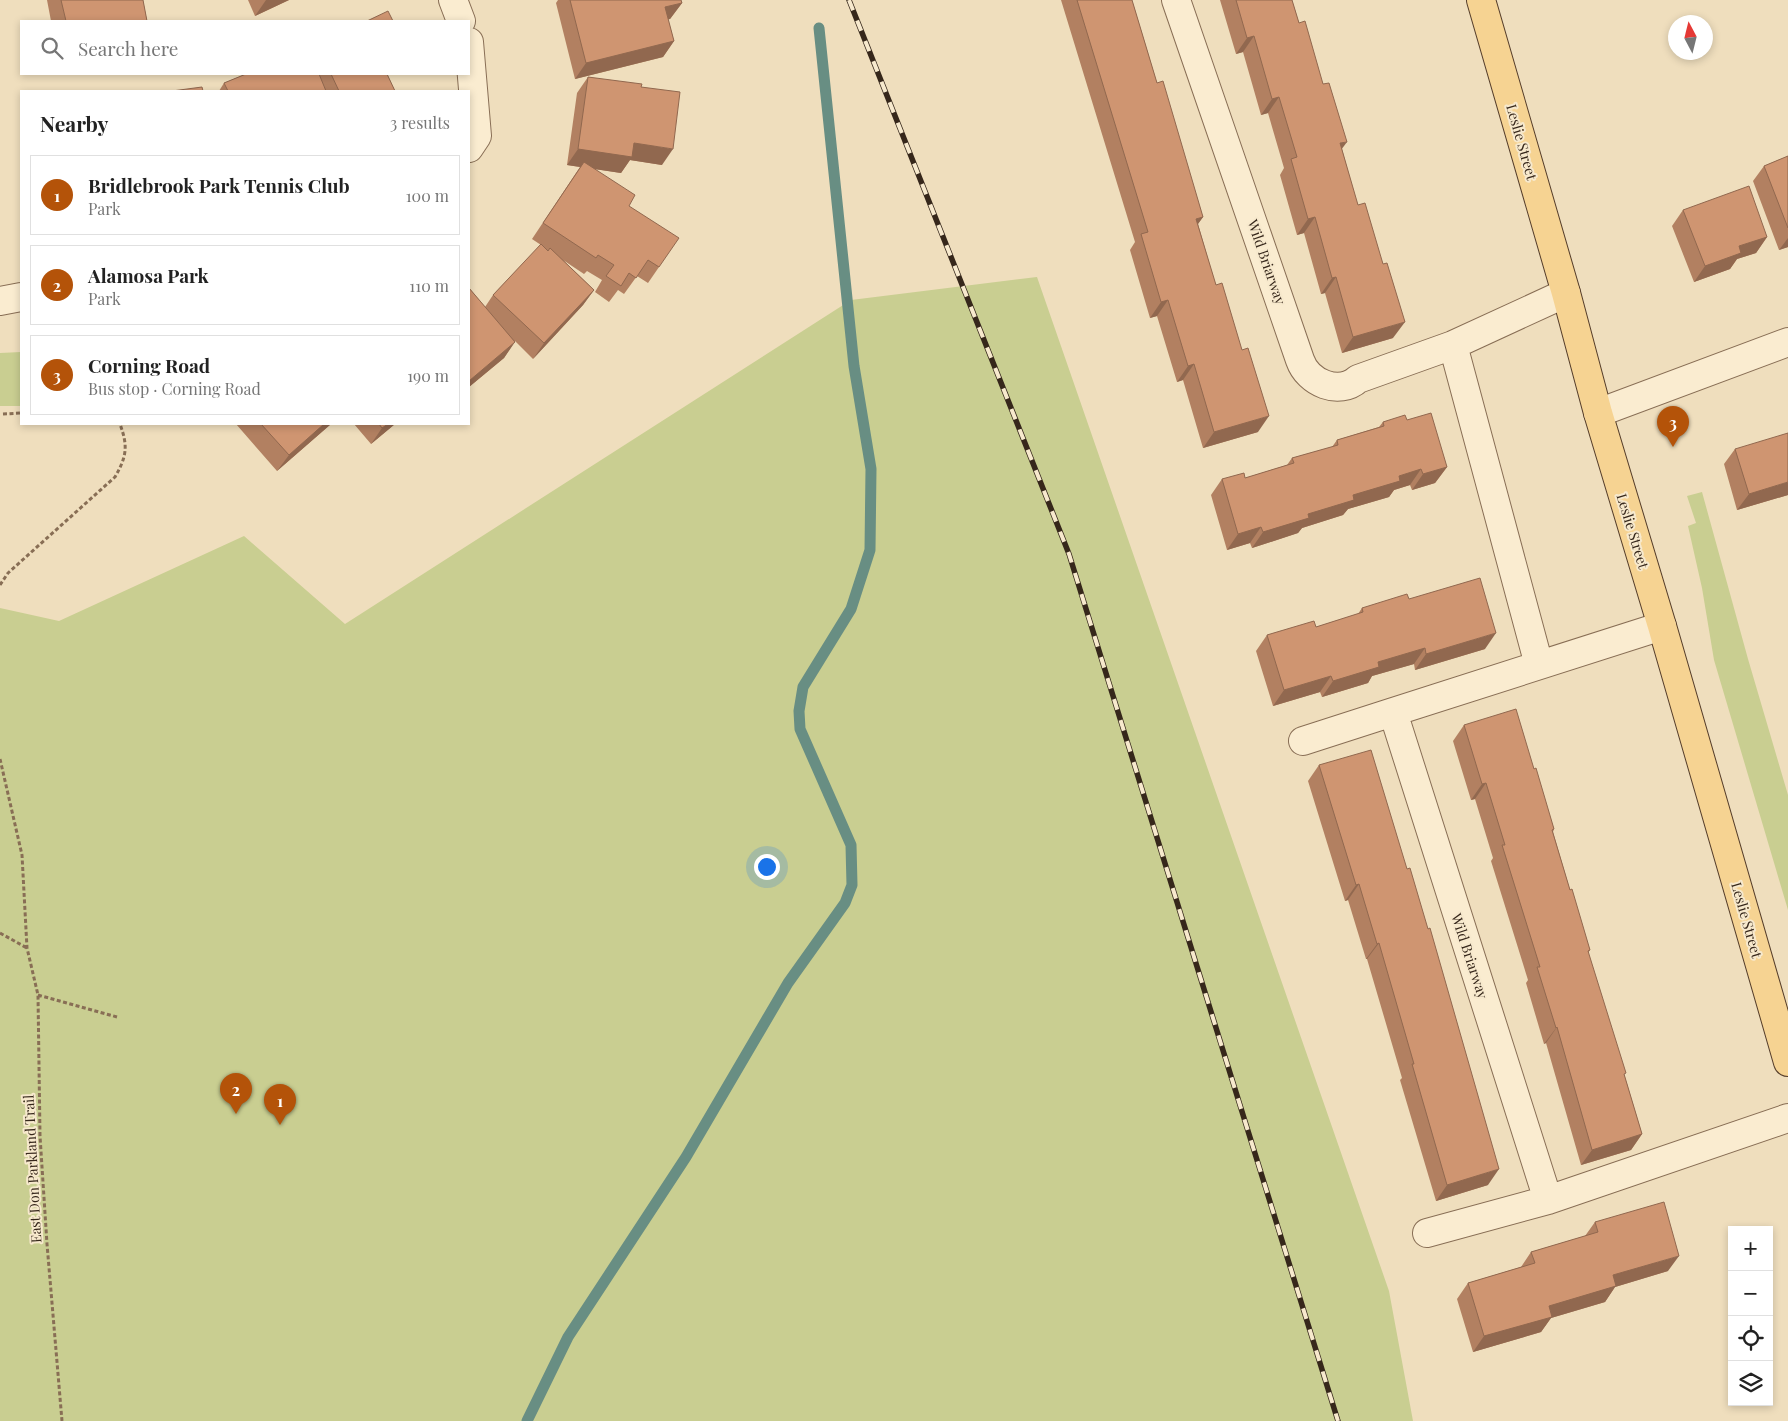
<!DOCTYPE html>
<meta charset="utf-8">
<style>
:root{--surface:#fff;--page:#f6f6f6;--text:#222;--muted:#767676;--line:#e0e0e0;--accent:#b45309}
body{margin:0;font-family:"Playfair Display",serif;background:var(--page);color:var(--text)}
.controls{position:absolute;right:15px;bottom:15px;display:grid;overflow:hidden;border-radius:0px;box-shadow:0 2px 8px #0003}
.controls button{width:45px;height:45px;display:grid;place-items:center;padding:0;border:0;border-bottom:1px solid var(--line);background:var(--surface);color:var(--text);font:25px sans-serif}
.compass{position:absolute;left:1668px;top:15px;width:45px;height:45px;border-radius:50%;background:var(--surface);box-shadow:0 2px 8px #0003;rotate:353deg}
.you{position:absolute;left:766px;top:866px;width:18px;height:18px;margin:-12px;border:4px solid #fff;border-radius:50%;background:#1a73e8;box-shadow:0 0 0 8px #1a73e833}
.badge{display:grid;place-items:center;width:32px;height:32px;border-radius:50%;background:var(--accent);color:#fff;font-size:16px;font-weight:700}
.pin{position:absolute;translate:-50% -41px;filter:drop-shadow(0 1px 2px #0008)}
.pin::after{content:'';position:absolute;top:26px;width:18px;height:15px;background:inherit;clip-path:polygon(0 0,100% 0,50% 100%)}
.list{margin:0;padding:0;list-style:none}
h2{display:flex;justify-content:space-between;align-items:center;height:65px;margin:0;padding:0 20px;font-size:21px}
h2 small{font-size:16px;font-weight:400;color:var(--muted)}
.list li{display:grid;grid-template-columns:32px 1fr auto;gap:15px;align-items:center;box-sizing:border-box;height:80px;margin:0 10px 10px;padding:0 10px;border:1px solid var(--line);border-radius:0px}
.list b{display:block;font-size:19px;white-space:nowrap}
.list p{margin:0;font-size:16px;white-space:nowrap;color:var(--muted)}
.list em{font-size:16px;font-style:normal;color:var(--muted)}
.icon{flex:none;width:28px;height:28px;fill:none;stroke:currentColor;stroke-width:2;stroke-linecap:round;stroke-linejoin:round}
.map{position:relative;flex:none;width:1788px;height:1421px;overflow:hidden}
.search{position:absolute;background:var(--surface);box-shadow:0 2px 8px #0003;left:20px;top:20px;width:450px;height:55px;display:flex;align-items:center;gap:12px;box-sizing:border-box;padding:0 18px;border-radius:0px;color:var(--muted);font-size:19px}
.panel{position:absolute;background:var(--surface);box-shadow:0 2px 8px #0003;left:20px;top:90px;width:450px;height:335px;border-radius:0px}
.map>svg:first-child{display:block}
.green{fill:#c9ce91}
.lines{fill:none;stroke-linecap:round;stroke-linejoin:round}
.stream{stroke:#688e83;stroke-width:11}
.minor-casing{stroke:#886e55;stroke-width:30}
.major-casing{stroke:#553d2a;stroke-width:30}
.path{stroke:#886e55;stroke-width:3;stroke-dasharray:4 2.5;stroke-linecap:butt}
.minor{stroke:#faecd0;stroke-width:28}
.major{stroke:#f6d392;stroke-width:28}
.rail-casing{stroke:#36271b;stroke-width:5.5}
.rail{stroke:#f7e9cd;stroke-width:4;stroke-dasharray:11;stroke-linecap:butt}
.wall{fill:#b28061}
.shaded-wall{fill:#91684f}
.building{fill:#cf9571;stroke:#91684f}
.labels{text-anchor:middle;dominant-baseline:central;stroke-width:4;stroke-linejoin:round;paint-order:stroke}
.street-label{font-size:14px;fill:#36271b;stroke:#f7e9cd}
</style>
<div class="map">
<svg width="1788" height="1421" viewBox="0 0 1788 1421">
<rect width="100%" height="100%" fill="#efdebd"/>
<path class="green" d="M1037,277L1389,1291L1413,1421H0V608L59,621L244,536L345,624L851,300Z
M21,352V406H0V353Z
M1702,492L1748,659L1788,795V910L1714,660L1702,588L1688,526L1696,523L1687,496Z"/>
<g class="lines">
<path class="stream" d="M527,1421L568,1337L686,1157L788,983L845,903L852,885L851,845L800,729L799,711L803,687L851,609L870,550L871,469L854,366L819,28"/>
<g class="minor-casing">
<path id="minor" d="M453,0L461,21
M1176,0L1300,360C1308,383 1339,396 1358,379L1453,345L1566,293
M469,42L477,136L469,148
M0,301L21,297
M1453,345L1539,665
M1598,413L1788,342
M1303,741L1393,712
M1548,1200L1393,712L1662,626
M1427,1233L1548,1200L1788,1118"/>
</g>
<g class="major-casing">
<path id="major" d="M1481,0L1566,293L1598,413L1662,626L1788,1062"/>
</g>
<path class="path" d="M3,414L21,413
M0,585L8,573L115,477C127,456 128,446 120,424
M0,759L22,855L27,948L38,995L40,1136L47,1244L62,1421
M0,933L27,948
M38,995L117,1017"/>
<use href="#minor" class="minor"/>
<use href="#major" class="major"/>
<g class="rail-casing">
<path id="rail" d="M849,0L1069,554L1338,1421"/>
</g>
<use href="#rail" class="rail"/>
</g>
<path class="wall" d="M47,0H143L147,21H51Z
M248,0H289L255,16Z
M558,0H681L682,3L670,19H668L674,41L663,57L575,79L556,3Z
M1061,0H1132L1157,83L1203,217L1198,224L1258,432L1203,448L1183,380L1177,382L1157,316L1150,318L1130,250L1135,242Z
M1220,0H1292L1299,23L1342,149L1393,338L1342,353L1325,293L1321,294L1304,233L1297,235L1280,175L1284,168L1268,113L1261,115L1243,52L1236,54Z
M246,74H387L395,91H219L224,83Z
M588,77L641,87L662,165L630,160L621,173L595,169L629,206L659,267L648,283L637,276L624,294L618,290L609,302L595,292L602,280L587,271L584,274L563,260L594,290L583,305L533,359L515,341L504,358L469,387V288L485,307L493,295L541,245L532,239L580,167L567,165L577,93Z
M1788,156V247L1779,250L1753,181L1764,166Z
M1683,210L1767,237L1756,253L1737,259L1730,269L1694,282L1672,226Z
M1407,420L1447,467L1435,483L1412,490L1410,485L1394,490L1389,497L1348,509L1343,515L1302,528L1298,533L1252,548L1250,543L1227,550L1211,495L1222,479L1245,478L1287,465L1292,458L1332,447L1337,440L1379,427L1383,422Z
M236,424H331L277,471Z
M354,424H395L371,444Z
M1735,449L1788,495L1737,510L1724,464Z
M1409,599L1485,649L1415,670L1414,664L1372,676L1368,683L1322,697L1320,692L1273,706L1256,651L1267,635L1316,627L1358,614L1362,608Z
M1464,725L1534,769L1554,829L1553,832L1570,890L1590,950L1588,953L1642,1134L1631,1150L1581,1165L1546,1043L1544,1044L1526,983L1528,980L1491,861L1493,858L1475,799L1471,800L1453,741Z
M1319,765L1488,1185L1436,1201L1400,1080L1402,1078L1367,959H1366L1348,900L1345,901L1308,781Z
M1595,1222L1668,1271L1615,1287L1605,1302L1551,1318L1541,1332L1473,1352L1457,1299L1468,1283L1521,1267L1531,1252L1585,1236Z"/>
<path class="shaded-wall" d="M266,0H289L255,16Z
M682,3L670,19L654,23L665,7Z
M1254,36L1243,52L1236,54L1247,38Z
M674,41L663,57L575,79L586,63Z
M1279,97L1268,113L1261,115L1272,99Z
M1347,142L1335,158L1340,143Z
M634,143L673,149L662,165L630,160L621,173L567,165L578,149Z
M1203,217L1192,232L1196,219Z
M1315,217L1304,233L1297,235L1308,219Z
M1767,237L1756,253L1737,259L1730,269L1694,282L1705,266L1739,246Z
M1788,238V247L1779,250Z
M1336,277L1325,293L1321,294L1332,278Z
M594,290L583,305L533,359L544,343Z
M1168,300L1157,316L1150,318L1161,302Z
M1405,322L1393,338L1342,353L1353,337Z
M515,342L504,358L469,387V381Z
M1194,364L1183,380L1177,382L1188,366Z
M1269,416L1258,432L1203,448L1214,432Z
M324,424H331L277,471L289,455Z
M388,424H395L371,444L382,428Z
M1447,467L1435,483L1412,490L1423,474Z
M1421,469L1410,485L1394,490L1389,497L1348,509L1343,515L1302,528L1298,533L1252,548L1263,532L1399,476Z
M1788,482V495L1737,510L1749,494Z
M1261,527L1250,543L1227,550L1238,534Z
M1496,633L1485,649L1415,670L1426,654Z
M1425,648L1414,664L1372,676L1368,683L1322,697L1333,681L1378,662Z
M1331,676L1320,692L1273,706L1284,690Z
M1486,783L1475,799L1471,800L1482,784Z
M1359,884L1348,900L1345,901L1356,885Z
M1379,943L1367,959H1366L1377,944Z
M1557,1027L1546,1043L1544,1044L1556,1028Z
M1642,1134L1631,1150L1581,1165L1592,1150Z
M1499,1169L1488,1185L1436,1201L1447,1185Z
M1679,1256L1668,1271L1615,1287L1605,1302L1551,1318L1541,1332L1473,1352L1484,1336L1549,1306L1613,1275Z"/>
<path class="building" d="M61,0H143L147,21H66Z
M570,0H681L682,3L665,7L674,41L586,63Z
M1077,0H1132L1157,83L1163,81L1203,217L1196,219L1216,285L1222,283L1242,350L1248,348L1269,416L1214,432L1194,364L1188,366L1168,300L1161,302L1141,234L1148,232Z
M1236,0H1292L1299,23L1305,21L1323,84L1329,83L1347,142L1340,143L1358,205L1365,203L1383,264L1387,263L1405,322L1353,337L1336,277L1332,278L1315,217L1308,219L1291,159L1297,157L1279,97L1272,99L1254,36L1247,38Z
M388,11L393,21H367Z
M246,74H319L326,91H228L224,83Z
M331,74H387L395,91H339Z
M588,77L642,84L641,87L680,92L673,149L634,143L632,157L578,149Z
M202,87L203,91H172Z
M1788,156V228L1764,166Z
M584,162L635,195L629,206L679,238L659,267L648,260L636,278L629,273L621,286L606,276L614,265L598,255L596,258L543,223Z
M1749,186L1767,237L1739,246L1741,253L1705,266L1683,210Z
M541,244L548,251L550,248L594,290L544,343L493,295Z
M469,288L515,342L469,381Z
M1431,413L1447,467L1423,474L1421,469L1399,476L1400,481L1353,495L1354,500L1308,514L1309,518L1263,532L1261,527L1238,534L1222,479L1244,473L1245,478L1294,463L1292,458L1338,445L1337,440L1384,426L1383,422L1405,415L1407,420Z
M261,424H324L289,455Z
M379,424H388L382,428Z
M1788,433V482L1749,494L1735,449Z
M1480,578L1496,633L1426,654L1425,648L1378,662L1379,667L1333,681L1331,676L1284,690L1267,635L1314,621L1316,627L1363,612L1362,608L1407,594L1409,599Z
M1516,709L1534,769L1536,768L1554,829L1552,830L1570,890L1572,889L1590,950L1588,951L1626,1073L1624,1074L1642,1134L1592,1150L1557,1027L1556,1028L1537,967H1540L1502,845H1505L1486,783L1482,784L1464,725Z
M1371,750L1407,869L1410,868L1428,929L1430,928L1499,1169L1447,1185L1412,1064H1414L1379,943L1377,944L1359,884L1356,885L1319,765Z
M1664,1202L1679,1256L1613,1275L1616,1286L1549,1306L1552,1317L1484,1336L1468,1283L1535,1263L1531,1252L1598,1232L1595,1222Z"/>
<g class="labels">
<g class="street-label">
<text transform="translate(1522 142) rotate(74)">Leslie Street</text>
<text transform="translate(1267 262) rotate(71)">Wild Briarway</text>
<text transform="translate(1633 531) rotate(73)">Leslie Street</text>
<text transform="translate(1747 920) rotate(74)">Leslie Street</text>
<text transform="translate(1470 956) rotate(72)">Wild Briarway</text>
<text transform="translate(32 1169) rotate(-93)">East Don Parkland Trail</text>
</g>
</g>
</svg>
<div class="controls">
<button>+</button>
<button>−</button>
<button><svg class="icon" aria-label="locate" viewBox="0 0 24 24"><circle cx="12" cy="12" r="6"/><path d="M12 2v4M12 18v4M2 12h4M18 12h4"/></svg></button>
<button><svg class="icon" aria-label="layers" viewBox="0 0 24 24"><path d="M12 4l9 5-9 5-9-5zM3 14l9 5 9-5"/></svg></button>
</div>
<svg class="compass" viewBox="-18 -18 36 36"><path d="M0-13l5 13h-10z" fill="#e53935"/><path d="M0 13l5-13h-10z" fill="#767676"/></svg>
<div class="you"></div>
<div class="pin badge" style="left:280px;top:1125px">1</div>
<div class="pin badge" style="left:236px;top:1114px">2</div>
<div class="pin badge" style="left:1673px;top:447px">3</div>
<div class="search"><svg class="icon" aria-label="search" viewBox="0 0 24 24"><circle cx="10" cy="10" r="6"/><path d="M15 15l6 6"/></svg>Search here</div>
<section class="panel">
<h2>Nearby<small>3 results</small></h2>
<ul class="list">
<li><span class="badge">1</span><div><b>Bridlebrook Park Tennis Club</b><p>Park</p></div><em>100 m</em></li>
<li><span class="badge">2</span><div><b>Alamosa Park</b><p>Park</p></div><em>110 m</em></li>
<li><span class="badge">3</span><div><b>Corning Road</b><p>Bus stop · Corning Road</p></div><em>190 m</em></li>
</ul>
</section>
</div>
